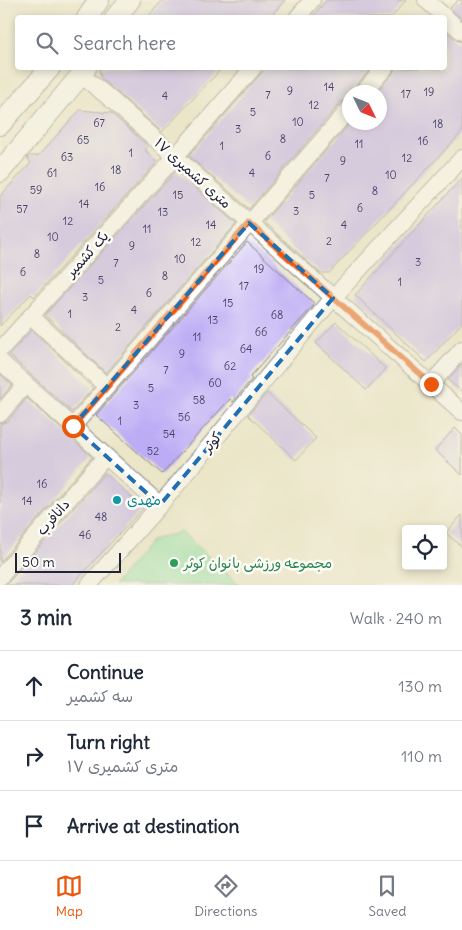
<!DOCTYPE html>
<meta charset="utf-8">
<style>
:root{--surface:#fff;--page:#f6f6f7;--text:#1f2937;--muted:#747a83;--line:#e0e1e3;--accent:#ea580c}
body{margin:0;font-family:Delius,"Playpen Sans Arabic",sans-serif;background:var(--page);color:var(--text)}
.controls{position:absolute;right:15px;bottom:15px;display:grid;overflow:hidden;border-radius:5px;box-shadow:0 2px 8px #0003}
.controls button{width:45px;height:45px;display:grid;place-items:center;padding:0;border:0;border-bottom:1px solid var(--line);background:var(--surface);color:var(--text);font:25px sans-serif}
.compass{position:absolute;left:342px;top:85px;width:45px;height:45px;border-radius:50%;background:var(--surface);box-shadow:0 2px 8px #0003;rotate:133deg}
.scale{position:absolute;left:15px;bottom:12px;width:106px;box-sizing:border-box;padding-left:5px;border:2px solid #22223b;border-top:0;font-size:14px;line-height:18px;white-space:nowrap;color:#22223b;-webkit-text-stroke:4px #fdfcf7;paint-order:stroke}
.stop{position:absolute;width:15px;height:15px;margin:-11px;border:4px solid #ea580c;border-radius:50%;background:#fff}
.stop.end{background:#ea580c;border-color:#fff;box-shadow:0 1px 5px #0008}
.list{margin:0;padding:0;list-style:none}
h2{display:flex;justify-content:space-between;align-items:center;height:65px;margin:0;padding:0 20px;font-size:21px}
h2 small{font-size:16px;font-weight:400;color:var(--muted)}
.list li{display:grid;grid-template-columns:32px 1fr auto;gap:15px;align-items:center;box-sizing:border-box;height:70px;padding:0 20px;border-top:1px solid var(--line)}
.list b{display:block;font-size:19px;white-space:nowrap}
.list p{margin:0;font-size:16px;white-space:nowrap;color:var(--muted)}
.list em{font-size:16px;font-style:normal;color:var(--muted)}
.icon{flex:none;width:28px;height:28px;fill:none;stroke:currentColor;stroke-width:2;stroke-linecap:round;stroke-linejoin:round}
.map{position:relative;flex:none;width:462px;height:585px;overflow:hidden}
.search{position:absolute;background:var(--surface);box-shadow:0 2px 8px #0003;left:15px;right:15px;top:15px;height:55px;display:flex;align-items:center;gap:12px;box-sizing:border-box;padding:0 18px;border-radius:5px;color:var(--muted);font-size:19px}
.sheet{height:275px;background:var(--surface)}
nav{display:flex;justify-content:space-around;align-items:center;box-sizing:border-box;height:70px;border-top:1px solid var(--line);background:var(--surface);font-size:14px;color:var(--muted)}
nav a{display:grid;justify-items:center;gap:2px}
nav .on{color:var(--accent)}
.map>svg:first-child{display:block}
.green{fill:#86e1a7;stroke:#548271}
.building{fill:#bcabf5}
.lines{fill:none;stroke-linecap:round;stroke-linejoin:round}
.minor-casing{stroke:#868482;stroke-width:18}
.major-casing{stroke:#868482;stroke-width:22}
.minor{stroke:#fff;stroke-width:16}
.major{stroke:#fff;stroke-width:20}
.route{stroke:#ea580c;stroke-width:6}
.marked{fill:none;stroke:#1f6fb2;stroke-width:4;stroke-dasharray:10 6;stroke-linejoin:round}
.culture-dot{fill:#0f9aa8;stroke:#fdfcf7;stroke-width:2}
.leisure-dot{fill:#2e9e5b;stroke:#fdfcf7;stroke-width:2}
.labels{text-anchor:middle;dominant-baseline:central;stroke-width:5;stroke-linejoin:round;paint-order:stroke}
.number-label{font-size:11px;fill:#48446a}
.street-label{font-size:14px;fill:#22223b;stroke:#fdfcf7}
.culture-label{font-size:14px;fill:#0d838f;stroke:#fdfcf7;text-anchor:start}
.leisure-label{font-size:14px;fill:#27864d;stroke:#fdfcf7;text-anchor:start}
</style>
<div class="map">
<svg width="462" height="585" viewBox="0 0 462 585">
<rect width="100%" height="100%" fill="#fdfcf7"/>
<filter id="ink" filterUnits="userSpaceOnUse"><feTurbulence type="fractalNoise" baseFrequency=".02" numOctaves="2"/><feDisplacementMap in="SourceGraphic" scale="10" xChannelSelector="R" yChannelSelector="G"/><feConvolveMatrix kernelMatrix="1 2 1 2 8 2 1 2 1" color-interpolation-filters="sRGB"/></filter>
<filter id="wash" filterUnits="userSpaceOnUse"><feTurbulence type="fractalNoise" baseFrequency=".0096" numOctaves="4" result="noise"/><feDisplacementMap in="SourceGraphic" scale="20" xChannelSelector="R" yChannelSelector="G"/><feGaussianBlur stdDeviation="1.12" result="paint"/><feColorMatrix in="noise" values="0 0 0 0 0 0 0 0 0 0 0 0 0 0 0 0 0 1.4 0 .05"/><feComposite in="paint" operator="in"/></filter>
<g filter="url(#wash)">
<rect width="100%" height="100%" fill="#ebe6c8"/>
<path class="green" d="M181,532L240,585H114L152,540Z"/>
<g id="blocks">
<path class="building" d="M163,0H285L269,18H147Z
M327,0H406L391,18H311Z
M458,0H462V19L450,8Z
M444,30L456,40L462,42V132L329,273H320L264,222L351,122H380V92H376L392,75L395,68H444Z
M99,68H222L162,132L101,78Z
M266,68H372L356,85L353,92H350V98L342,101L249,209L189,156Z
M80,110L111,113L148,146L145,150L157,162L34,297L31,294L0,326V196L31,163L27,158L29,156H38Z
M176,171L236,224L106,373L45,315Z
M462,178V323L426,362L355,295Z
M247,242L315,304L250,377L252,379L233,402L230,399L162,474L96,415Z
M336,322L386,369L366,390L316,343Z
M32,330L93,388L72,412L9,355Z
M462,364V392L448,380Z
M0,374L12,385L0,399Z
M267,393L316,438L296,460L248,415Z
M27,398L92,457L0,562V424L8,421Z
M455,428L462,435V475L435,450Z
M105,473L143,508L72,585H6Z
M462,515V547L446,533Z"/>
</g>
</g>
<g filter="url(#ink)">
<use href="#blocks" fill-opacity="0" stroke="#868482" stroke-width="1"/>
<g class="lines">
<g class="minor-casing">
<path id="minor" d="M426,0L462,32
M297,18L312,0
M81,75L107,96L462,412
M363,92L385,68
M31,316L107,387
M0,350L175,157L253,68
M0,361L160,505
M431,384L462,349
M0,414L26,384
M73,426L350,108
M0,577L106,456
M89,585L160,505L333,298L462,158"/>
</g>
<g class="major-casing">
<path id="major" d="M87,18L99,0
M115,18L130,0
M0,125L50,68
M0,172L81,75L86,68"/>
</g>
<use href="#minor" class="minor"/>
<use href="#major" class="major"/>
</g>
</g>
<g class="lines" filter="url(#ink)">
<path class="route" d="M73,426L249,223L431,384"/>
</g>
<path d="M0 0H462V585H0ZM249,223L333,298L160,505L73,426Z" fill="#ebe6c8" fill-opacity=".55" fill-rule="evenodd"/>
<path class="marked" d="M249,223L333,298L160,505L73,426Z"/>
<circle class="culture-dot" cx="117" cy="500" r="5"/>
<circle class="leisure-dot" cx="174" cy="563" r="5"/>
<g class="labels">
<g class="number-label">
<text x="329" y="87">14</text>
<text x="290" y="91">9</text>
<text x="429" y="92">19</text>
<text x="406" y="94">17</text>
<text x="268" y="95">7</text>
<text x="165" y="96">4</text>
<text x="314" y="105">12</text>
<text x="253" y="112">5</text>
<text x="298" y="122">10</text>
<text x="99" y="123">67</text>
<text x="438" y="124">18</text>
<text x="238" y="129">3</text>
<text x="283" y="139">8</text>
<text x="83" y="140">65</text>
<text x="423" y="141">16</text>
<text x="359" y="144">11</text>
<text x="222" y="146">1</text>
<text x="131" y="153">1</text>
<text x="268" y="156">6</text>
<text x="67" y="157">63</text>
<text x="407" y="158">12</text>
<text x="343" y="161">9</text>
<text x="116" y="170">18</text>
<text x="52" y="173">61</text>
<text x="252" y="173">4</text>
<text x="391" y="175">10</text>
<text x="327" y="178">7</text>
<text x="100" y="187">16</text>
<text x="36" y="190">59</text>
<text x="375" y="191">8</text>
<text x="178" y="195">15</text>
<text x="312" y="195">5</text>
<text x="84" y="204">14</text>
<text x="360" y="208">6</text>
<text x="22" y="209">57</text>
<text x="296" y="211">3</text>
<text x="163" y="212">13</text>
<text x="68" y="221">12</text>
<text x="211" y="225">14</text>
<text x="344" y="225">4</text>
<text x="147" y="229">11</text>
<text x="53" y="237">10</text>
<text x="329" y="241">2</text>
<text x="196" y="242">12</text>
<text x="132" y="246">9</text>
<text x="37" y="254">8</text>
<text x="180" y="259">10</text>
<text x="418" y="262">3</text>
<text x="116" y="263">7</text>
<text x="259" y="269">19</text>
<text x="23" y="272">6</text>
<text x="165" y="276">8</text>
<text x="101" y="280">5</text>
<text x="400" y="282">1</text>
<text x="244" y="286">17</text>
<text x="149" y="293">6</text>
<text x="85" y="297">3</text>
<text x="228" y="303">15</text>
<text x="134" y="310">4</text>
<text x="70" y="314">1</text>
<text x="277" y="315">68</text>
<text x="213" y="320">13</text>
<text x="118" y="327">2</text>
<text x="261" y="332">66</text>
<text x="197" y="337">11</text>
<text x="246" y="349">64</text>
<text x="182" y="354">9</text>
<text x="230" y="366">62</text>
<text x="166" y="370">7</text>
<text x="215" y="383">60</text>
<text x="151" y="388">5</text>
<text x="199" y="400">58</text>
<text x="136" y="405">3</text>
<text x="184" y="417">56</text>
<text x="120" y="421">1</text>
<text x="169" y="434">54</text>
<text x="153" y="451">52</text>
<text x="42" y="484">16</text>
<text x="27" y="501">14</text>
<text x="101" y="517">48</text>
<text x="85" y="535">46</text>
</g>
<g class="street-label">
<text transform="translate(193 173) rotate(42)">۱۷ متری کشمیری</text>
<text transform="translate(87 254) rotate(-48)">یک کشمیر</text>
<text transform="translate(212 442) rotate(-50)">کوثر</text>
<text transform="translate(53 517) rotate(-49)">دانافرب</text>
</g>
<g class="culture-label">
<text x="127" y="500">مهدی</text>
</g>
<g class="leisure-label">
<text x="184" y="563">مجموعه ورزشی بانوان کوثر</text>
</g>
</g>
</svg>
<div class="controls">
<button><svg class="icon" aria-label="locate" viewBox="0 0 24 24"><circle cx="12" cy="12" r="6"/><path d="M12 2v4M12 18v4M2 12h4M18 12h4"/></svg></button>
</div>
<svg class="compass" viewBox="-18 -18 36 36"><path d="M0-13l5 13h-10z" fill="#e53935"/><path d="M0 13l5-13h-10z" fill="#747a83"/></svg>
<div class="scale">50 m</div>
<div class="stop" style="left:73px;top:426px"></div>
<div class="stop end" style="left:431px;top:384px"></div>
<div class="search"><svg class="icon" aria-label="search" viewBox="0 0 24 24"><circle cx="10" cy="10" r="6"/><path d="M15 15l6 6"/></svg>Search here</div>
</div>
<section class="sheet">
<h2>3 min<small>Walk · 240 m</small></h2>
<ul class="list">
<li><svg class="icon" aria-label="ahead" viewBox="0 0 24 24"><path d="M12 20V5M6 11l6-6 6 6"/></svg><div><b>Continue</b><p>سه کشمیر</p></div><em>130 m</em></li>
<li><svg class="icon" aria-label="right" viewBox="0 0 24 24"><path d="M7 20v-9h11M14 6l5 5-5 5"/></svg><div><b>Turn right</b><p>۱۷ متری کشمیری</p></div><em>110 m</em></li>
<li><svg class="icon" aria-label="arrive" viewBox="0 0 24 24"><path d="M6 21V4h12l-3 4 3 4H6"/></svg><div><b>Arrive at destination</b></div></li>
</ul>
</section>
<nav>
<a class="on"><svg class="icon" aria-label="map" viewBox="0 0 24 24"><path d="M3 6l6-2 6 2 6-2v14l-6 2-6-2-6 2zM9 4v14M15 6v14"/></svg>Map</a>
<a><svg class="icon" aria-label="directions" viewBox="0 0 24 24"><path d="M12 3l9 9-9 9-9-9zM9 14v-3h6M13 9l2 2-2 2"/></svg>Directions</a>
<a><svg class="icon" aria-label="saved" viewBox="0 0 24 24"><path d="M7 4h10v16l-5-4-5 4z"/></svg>Saved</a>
</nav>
